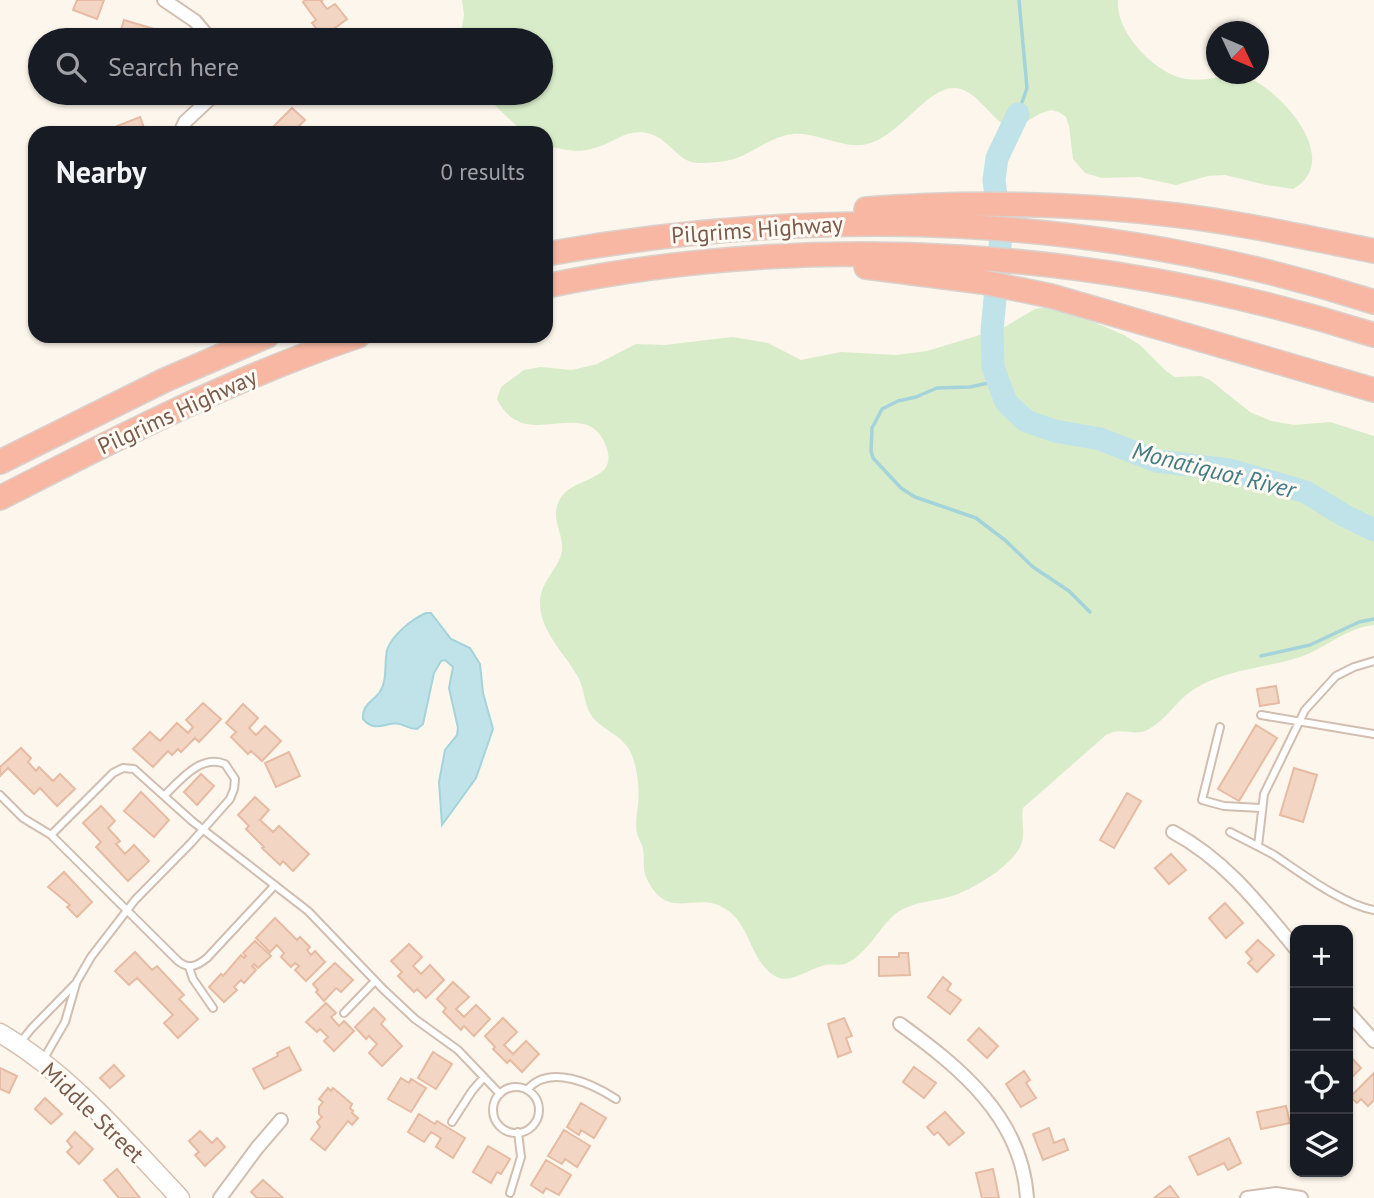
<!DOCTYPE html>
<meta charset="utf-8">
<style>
:root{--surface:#171b24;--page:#242831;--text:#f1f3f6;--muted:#9ea1a6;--line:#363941}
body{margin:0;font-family:"PT Sans",sans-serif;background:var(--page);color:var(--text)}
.controls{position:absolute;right:21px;bottom:21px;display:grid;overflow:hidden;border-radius:14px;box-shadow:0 2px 5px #0004}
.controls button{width:63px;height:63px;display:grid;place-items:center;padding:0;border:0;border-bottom:2px solid var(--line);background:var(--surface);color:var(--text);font:35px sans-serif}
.compass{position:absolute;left:1206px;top:21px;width:63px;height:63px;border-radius:50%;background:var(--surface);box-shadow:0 2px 5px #0004;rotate:134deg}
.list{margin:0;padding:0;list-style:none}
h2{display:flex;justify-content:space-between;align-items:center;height:91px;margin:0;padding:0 28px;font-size:30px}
h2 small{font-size:23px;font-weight:400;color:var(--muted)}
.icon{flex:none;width:38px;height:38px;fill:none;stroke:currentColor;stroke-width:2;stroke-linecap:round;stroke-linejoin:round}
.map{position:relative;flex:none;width:1374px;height:1198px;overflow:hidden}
.search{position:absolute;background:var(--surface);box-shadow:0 2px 5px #0004;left:28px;top:28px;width:525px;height:77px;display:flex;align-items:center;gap:18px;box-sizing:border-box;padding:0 24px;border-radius:38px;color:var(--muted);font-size:26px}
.panel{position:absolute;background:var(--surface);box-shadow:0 2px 5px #0004;left:28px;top:126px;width:525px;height:217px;border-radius:21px}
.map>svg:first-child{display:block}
.green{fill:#d8ecc9}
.water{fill:#bfe3e8;stroke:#a5d3da;stroke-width:2}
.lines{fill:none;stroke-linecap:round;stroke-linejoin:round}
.stream{stroke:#a5d3da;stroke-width:3.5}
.river{stroke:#bfe3e8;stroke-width:23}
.building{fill:#f3d5c3;stroke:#e6bba3;stroke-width:2}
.lane-casing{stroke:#d1beb0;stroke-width:10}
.street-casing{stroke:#d1beb0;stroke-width:16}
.secondary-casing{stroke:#d6c0b0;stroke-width:21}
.highway-casing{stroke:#dad1cd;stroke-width:26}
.lane{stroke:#fff;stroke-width:6}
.street{stroke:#fff;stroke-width:12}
.secondary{stroke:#fff;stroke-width:18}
.highway{stroke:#f7b7a3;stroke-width:23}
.labels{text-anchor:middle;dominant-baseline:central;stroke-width:6;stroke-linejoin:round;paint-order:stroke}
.street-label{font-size:23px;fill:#7a5c4d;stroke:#fffaf3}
.water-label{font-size:24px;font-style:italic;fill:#437c86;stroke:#fffaf3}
</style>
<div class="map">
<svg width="1374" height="1198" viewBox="0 0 1374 1198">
<rect width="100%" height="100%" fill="#fdf6ec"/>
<path class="green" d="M462,0H1118C1115,32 1156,75 1187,79C1210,83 1233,69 1255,81C1288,99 1341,162 1293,189L1266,185L1225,175L1208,176L1176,185L1139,177L1102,178L1085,173L1073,159L1069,126L1066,117L1059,112L1051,110L1039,114L1018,127L1005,126C990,116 975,89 955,88C928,86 899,137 867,144C843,150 818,132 793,134C775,136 760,147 744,155C731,162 712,163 697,163C675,163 666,127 632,133C624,134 615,140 608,143C584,154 570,152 546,145V133H524L482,93H541V40H460L464,14Z
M1046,307L1070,312L1124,335L1140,345L1166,371L1175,377L1201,376L1210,380L1250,412L1271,421L1294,425L1330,422L1374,436V625C1346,628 1326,648 1300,657C1266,668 1227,669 1196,688C1177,699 1167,720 1147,730C1132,737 1123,726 1106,735L1023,808C1021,819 1025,831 1022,842C1017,863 972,890 952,896C929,903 906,901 889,920C876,934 864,956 845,964C839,966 830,963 822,966C798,973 783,992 762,964C748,945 746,921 724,908C696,890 667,924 646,877C642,868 645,858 643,849C642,843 638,839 637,833C635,825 637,813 638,805C640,789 637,763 629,749C620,735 604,730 594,719C584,708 585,690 578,677C565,653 539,631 540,601C541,582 556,571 561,555C567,536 548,520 560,499C573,476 620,482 606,446C586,393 525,456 497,399L501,387L524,370L540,367L572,370L597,364L636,344L665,345L732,337L768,343L801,360L841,352L896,355L927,351L1003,328L1035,309Z"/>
<path class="water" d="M426,613H431L451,639L470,648L480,664L483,693L493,729L476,778L442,825L439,782L445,750L457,735L458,728L449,688L453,667L445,660L441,661L434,673L423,724L417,729C409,729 407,726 400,724C386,721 376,734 363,719C362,705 371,703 379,693C388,681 384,663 387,650C392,635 412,619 426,613Z"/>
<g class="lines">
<path class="stream" d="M1018,114L1027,88L1019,0
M997,381L970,387L937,388L916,397L898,401L882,409L872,428L871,451L873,458L901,488L915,497L976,518L1006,541L1033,567L1069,591L1090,612
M1261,656L1310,645L1359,622L1374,619"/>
<path class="river" d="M1018,114L997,158L994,180L1001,235L992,331L993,367L1006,402L1026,421L1055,431L1100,439L1157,461L1230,470L1306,492L1345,516L1374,530"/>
</g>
<path class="building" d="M77,0H104L97,19L73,10Z
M305,0H323L321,1L327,9L335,4L347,19L323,37L312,23L316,20L303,2Z
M124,20L154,29L151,40H118Z
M292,108L305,120L292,133H273L270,130Z
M140,117L146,133H119L117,126Z
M1276,686L1279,703L1260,706L1257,689Z
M203,703L221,719L199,742L195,738L181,752L178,749L172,755L168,751L153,767L133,749L150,732L160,741L177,723L188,733L193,727L186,720Z
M243,704L258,718L249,728L256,735L265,726L281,741L262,761L251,751L248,754L231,737L236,732L226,723Z
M1256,725L1277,738L1239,801L1218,789Z
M21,748L31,758L28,762L36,771L39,767L53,781L60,774L75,789L57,806L40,788L34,794L8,768L0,776V767Z
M289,752L300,776L276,787L265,763Z
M1294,768L1317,775L1303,822L1280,815Z
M201,774L214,786L197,805L184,792Z
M141,792L169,820L154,837L124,811Z
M1127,793L1141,801L1114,848L1100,840Z
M255,797L269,810L260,820L273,832L279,826L309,854L293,871L283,861L280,865L262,848L264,847L246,829L249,826L238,815Z
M101,806L115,821L108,828L120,841L116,844L125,854L134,845L149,861L128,881L96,847L101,842L83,823Z
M1171,854L1186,870L1169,884L1155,868Z
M64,872L92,902L77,917L67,907L70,905L48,887Z
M1225,903L1243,923L1226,938L1209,918Z
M275,918L297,940L300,937L310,947L307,950L311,955L315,951L325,962L306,981L295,970L299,966L295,963L291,967L281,957L284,953L277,945L270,952L256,938Z
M1258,940L1274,955L1257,972L1248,963L1252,959L1246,952Z
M255,941L271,956L258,968L254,964L252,966L256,970L244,983L241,980L234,987L237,990L224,1002L209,987L221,974L223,976L241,955L244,958L246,956L243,953Z
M409,944L422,957L413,966L421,974L430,965L444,980L426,998L417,989L414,992L398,976L402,972L391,961Z
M135,952L152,970L157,966L184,995L179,999L198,1019L178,1038L164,1023L173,1015L137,978L129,985L115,971Z
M899,953H908L910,975L879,976V957H899Z
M335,963L353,980L341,992L336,988L324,1001L316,992L318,990L313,984Z
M943,977L951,984L947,990L961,1000L950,1014L928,997Z
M453,982L469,997L456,1009L464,1017L476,1005L490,1019L474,1036L464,1026L461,1030L443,1012L446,1008L437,999Z
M326,1003L336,1013L331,1017L339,1026L344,1021L354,1031L334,1051L324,1041L328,1037L320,1029L317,1032L306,1022Z
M374,1008L385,1019L381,1024L402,1046L382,1066L369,1053L377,1044L369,1036L366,1039L355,1027Z
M503,1018L517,1032L504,1045L513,1054L526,1041L539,1054L522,1072L510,1060L507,1063L493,1049L495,1047L485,1036Z
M844,1018L852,1036L846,1038L851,1052L838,1057L828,1024Z
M979,1028L998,1046L987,1058L968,1040Z
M289,1047L301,1070L264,1089L253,1069L278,1056L277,1053Z
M433,1052L452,1064L436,1089L418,1078Z
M1348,1054L1361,1068L1349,1080L1348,1079Z
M114,1065L124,1076L110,1088L100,1078Z
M914,1067L936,1083L924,1098L903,1082Z
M0,1068L17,1076L9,1093L0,1089Z
M1024,1071L1030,1080L1026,1083L1036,1098L1021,1107L1006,1084Z
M1374,1073V1100L1368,1106L1361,1099L1357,1103L1350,1097Z
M401,1078L409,1083L411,1079L426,1088L411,1112L388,1099Z
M328,1088L331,1091L333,1088L352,1104L350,1108L353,1111L352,1113L358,1118L352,1125L348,1121L325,1150L311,1139L320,1127L317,1122L322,1117L319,1114V1107L323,1102L319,1099Z
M45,1098L62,1114L51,1124L35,1109Z
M581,1103L606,1118L594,1138L581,1130L579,1135L567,1127Z
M1286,1106L1290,1123L1261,1129L1257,1112Z
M945,1112L964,1133L949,1145L938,1132L934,1135L927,1127Z
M419,1114L435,1124L437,1121L465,1138L453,1158L436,1147L441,1138L431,1132L424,1142L408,1132Z
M1049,1128L1054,1143L1064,1139L1068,1150L1043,1160L1033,1134Z
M564,1130L590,1146L577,1167L565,1159L562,1164L548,1156Z
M200,1131L212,1143L217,1138L225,1147L205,1166L195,1155L199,1152L189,1141Z
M75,1132L93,1149L79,1164L67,1152L72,1147L67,1141Z
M1229,1138L1241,1163L1228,1170L1224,1163L1198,1175L1189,1157Z
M488,1146L510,1159L501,1174L497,1172L491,1183L473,1172Z
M546,1160L571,1175L559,1195L546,1188L543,1193L531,1185Z
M117,1169L140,1198H119L104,1180Z
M993,1169L999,1198H982L976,1173Z
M263,1180L283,1198H257L251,1192Z
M1170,1186L1179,1198H1154Z"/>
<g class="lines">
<g class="lane-casing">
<path id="lane" d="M1261,715L1374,734
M1220,727L1202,800L1224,806L1261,808
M0,795L23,818L51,835L178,961C189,970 197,966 207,958L275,885
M1230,832C1245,840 1260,847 1274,855C1301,873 1342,904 1374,910
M51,835L113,773L123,768L134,769L192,821L308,911L384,990L415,1019L458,1050L500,1094
M1258,846L1264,794L1305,710L1336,676L1354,667L1374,661
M189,967L193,979L213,1008
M344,1013L375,981
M20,1043L31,1029L76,983L91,957L135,900L191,843L230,799L234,789L235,779L225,764C201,754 180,780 164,796
M43,1060L65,1022L76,984
M493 1110a23 23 0 1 1 46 0a23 23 0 1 1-46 0Z
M527,1090C549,1063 593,1084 616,1099
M452,1122L472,1091L484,1077
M510,1193L521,1157L518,1132"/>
</g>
<g class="street-casing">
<path id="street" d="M164,0L195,21L211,40
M180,133L185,122L216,93
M1173,832C1225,860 1258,903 1295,948
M1348,1012L1374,1041
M900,1024C959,1067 1022,1117 1027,1198
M220,1198L257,1148L281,1120
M1247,1198L1276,1194L1301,1198"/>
</g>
<g class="secondary-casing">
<path id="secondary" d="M0,1033C70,1074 125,1140 180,1198"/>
</g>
<g class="highway-casing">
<path id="highway" d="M866,209C966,201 1076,203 1175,215C1242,223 1308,238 1374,251
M546,254C829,204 1099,214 1374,302
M866,267L983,282L1051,296L1374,390
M546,286C821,229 1107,250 1374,335
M0,462L165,380L267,336
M0,498C117,438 233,378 358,336"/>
</g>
<use href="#lane" class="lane"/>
<use href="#street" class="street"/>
<use href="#secondary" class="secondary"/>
<use href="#highway" class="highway"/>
</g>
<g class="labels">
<g class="street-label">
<text transform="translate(757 229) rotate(-4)">Pilgrims Highway</text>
<text transform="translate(177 411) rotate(-25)">Pilgrims Highway</text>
<text transform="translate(93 1112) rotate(44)">Middle Street</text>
</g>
<g class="water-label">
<text transform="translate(1214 470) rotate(14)">Monatiquot River</text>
</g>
</g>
</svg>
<div class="controls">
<button>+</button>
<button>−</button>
<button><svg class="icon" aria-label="locate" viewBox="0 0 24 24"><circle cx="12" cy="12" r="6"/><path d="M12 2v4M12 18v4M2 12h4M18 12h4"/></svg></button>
<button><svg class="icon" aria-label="layers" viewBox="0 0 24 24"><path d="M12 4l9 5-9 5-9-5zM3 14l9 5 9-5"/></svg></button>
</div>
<svg class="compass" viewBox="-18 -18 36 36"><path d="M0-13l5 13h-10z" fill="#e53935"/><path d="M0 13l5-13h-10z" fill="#9ea1a6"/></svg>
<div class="search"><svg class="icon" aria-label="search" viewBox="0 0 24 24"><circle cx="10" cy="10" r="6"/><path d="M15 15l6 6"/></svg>Search here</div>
<section class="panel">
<h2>Nearby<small>0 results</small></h2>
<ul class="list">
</ul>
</section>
</div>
